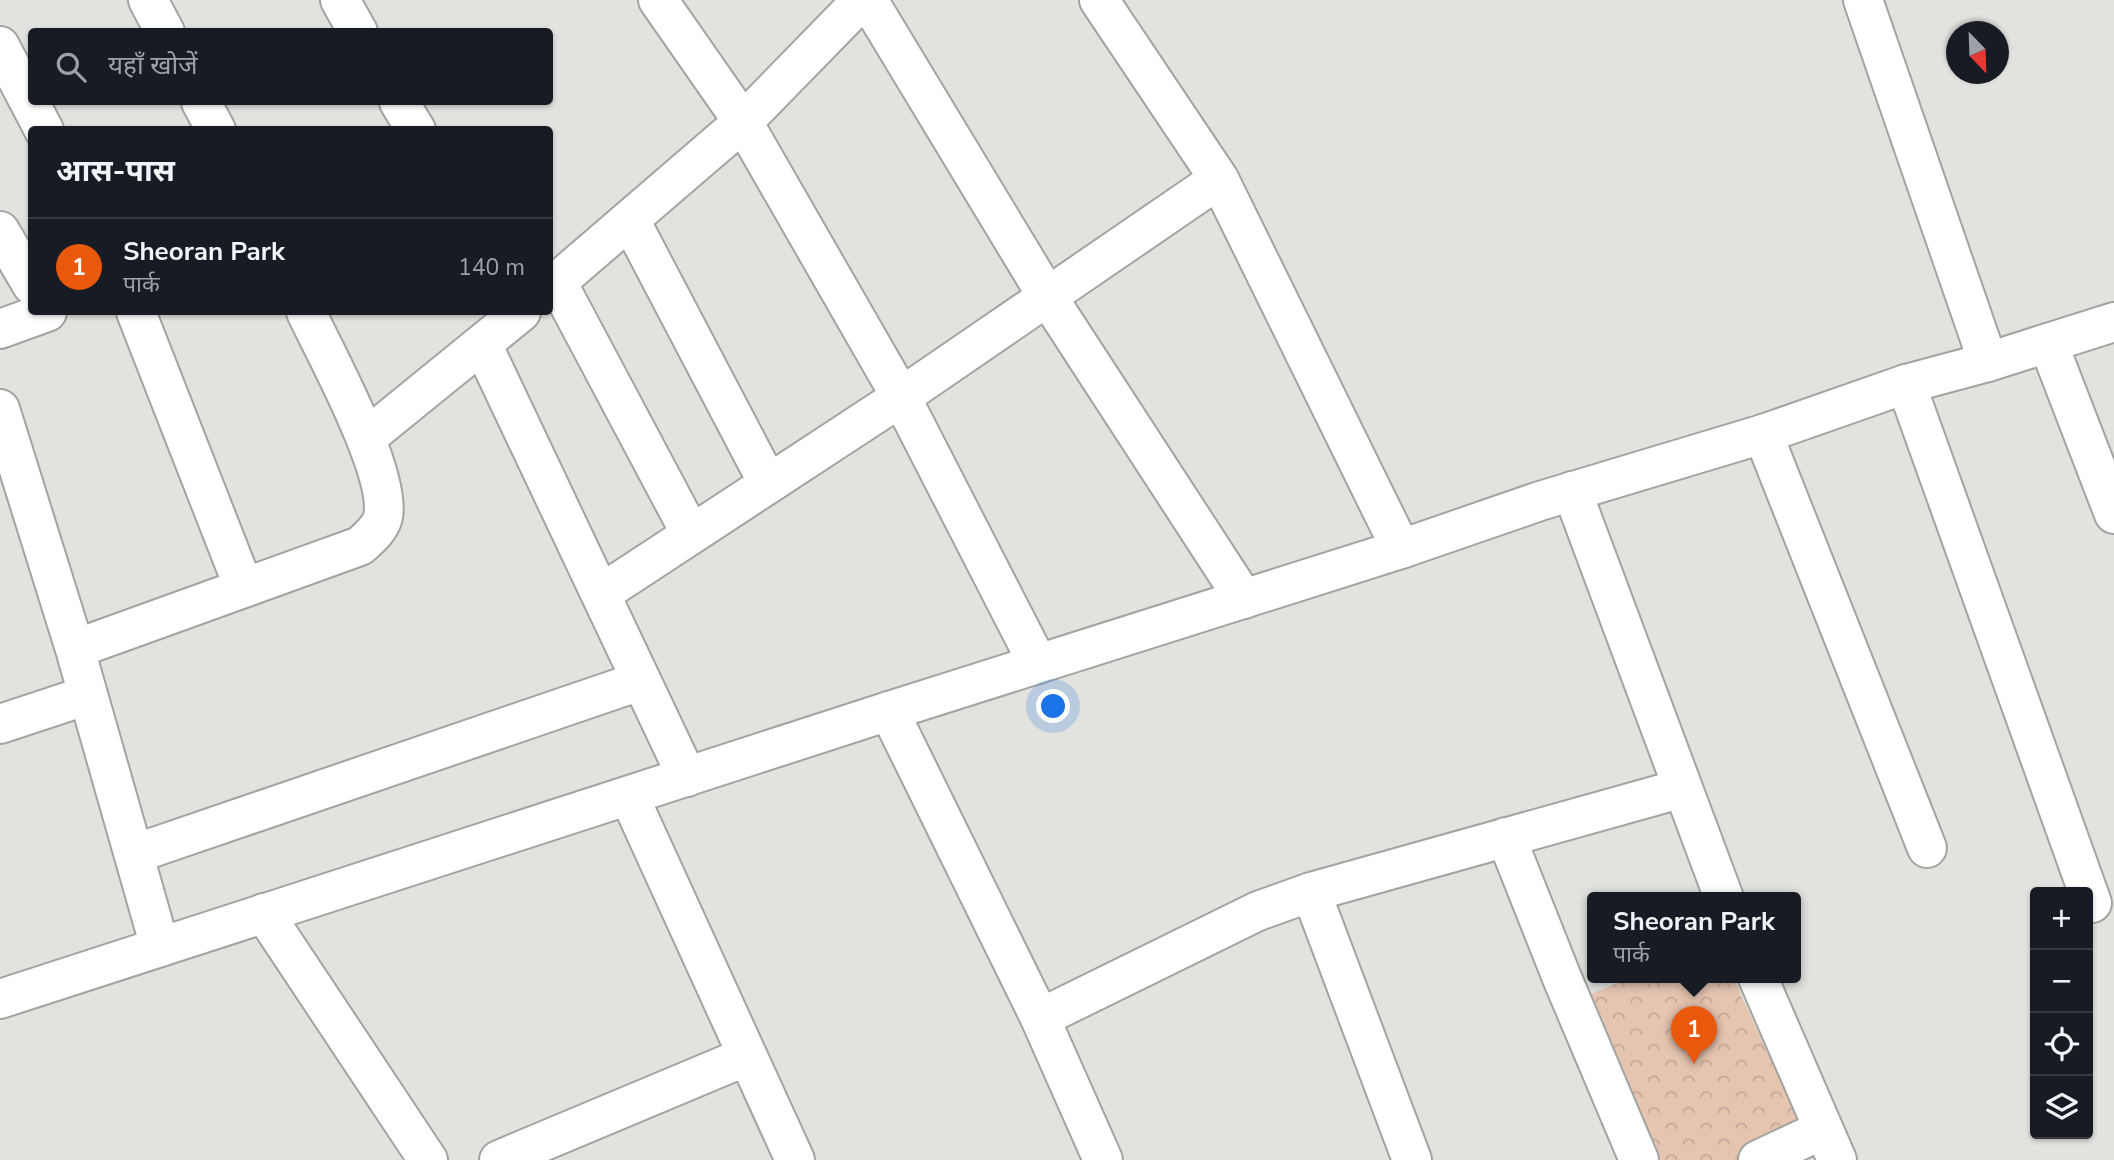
<!DOCTYPE html>
<html lang="hi">
<meta charset="utf-8">
<style>
:root{--surface:#171b24;--page:#20242c;--text:#f1f3f6;--muted:#9ea1a6;--line:#363941;--accent:#ea580c}
body{margin:0;font-family:"Nunito Sans","Noto Sans Devanagari",sans-serif;background:var(--page);color:var(--text)}
.controls{position:absolute;right:21px;bottom:21px;display:grid;overflow:hidden;border-radius:7px;box-shadow:0 2px 5px #0004}
.controls button{width:63px;height:63px;display:grid;place-items:center;padding:0;border:0;border-bottom:2px solid var(--line);background:var(--surface);color:var(--text);font:35px sans-serif}
.compass{position:absolute;left:1946px;top:21px;width:63px;height:63px;border-radius:50%;background:var(--surface);box-shadow:0 2px 5px #0004;rotate:157deg}
.you{position:absolute;left:1054px;top:707px;width:24px;height:24px;margin:-18px;border:5px solid #fff;border-radius:50%;background:#1a73e8;box-shadow:0 0 0 10px #1a73e833}
.badge{display:grid;place-items:center;width:46px;height:46px;border-radius:50%;background:var(--accent);color:#fff;font-size:23px;font-weight:700}
.pin{position:absolute;translate:-50% -58px;filter:drop-shadow(0 2px 4px #0008)}
.pin::after{content:'';position:absolute;top:37px;width:24px;height:21px;background:inherit;clip-path:polygon(0 0,100% 0,50% 100%)}
.popup{position:absolute;left:1587px;top:892px;width:214px;height:91px;box-sizing:border-box;display:grid;place-content:center;border-radius:7px;background:var(--surface);filter:drop-shadow(0 2px 5px #0005);font-size:23px;white-space:nowrap;color:var(--muted)}
.popup b{font-size:26px;color:var(--text)}
.popup::after{content:'';position:absolute;left:50%;top:100%;margin-left:-14px;border:14px solid transparent;border-top-color:var(--surface)}
.list{margin:0;padding:0;list-style:none}
h2{display:flex;justify-content:space-between;align-items:center;height:91px;margin:0;padding:0 28px;font-size:30px}
h2 small{font-size:23px;font-weight:400;color:var(--muted)}
.list li{display:grid;grid-template-columns:46px 1fr auto;gap:21px;align-items:center;box-sizing:border-box;height:98px;padding:0 28px;border-top:2px solid var(--line)}
.list b{display:block;font-size:26px;white-space:nowrap}
.list p{margin:0;font-size:23px;white-space:nowrap;color:var(--muted)}
.list em{font-size:23px;font-style:normal;color:var(--muted)}
.icon{flex:none;width:38px;height:38px;fill:none;stroke:currentColor;stroke-width:2;stroke-linecap:round;stroke-linejoin:round}
.map{position:relative;flex:none;width:2114px;height:1160px;overflow:hidden}
.search{position:absolute;background:var(--surface);box-shadow:0 2px 5px #0004;left:28px;top:28px;width:525px;height:77px;display:flex;align-items:center;gap:18px;box-sizing:border-box;padding:0 24px;border-radius:7px;color:var(--muted);font-size:26px}
.panel{position:absolute;background:var(--surface);box-shadow:0 2px 5px #0004;left:28px;top:126px;width:525px;height:189px;border-radius:7px}
.map>svg:first-child{display:block}
.forest{fill:url(#forest-crowns)}
.lines{fill:none;stroke-linecap:round;stroke-linejoin:round}
.street-casing{stroke:#a2a4a0;stroke-width:42}
.secondary-casing{stroke:#a2a4a0;stroke-width:42}
.street{stroke:#fff;stroke-width:38}
.secondary{stroke:#fff;stroke-width:38}
</style>
<div class="map">
<svg width="2114" height="1160" viewBox="0 0 2114 1160">
<defs>
<pattern id="forest-crowns" width="20" height="18" patternUnits="userSpaceOnUse" patternTransform="scale(1.75)"><rect width="20" height="18" fill="#e5c4b0"/><path d="M2 6a3 3 0 1 1 6 0M12 15a3 3 0 1 1 6 0" fill="none" stroke="#c4a897"/></pattern>
</defs>
<rect width="100%" height="100%" fill="#e2e3de"/>
<path class="forest" d="M1630,978H1733L1804,1131L1739,1160H1658L1586,996Z"/>
<g class="lines">
<g class="street-casing">
<path id="street" d="M148,0L165,32
M340,0L358,32
M658,0L743,122L901,397L1038,664
M868,0L1047,296L1244,599
M1099,0L1219,179L1401,549
M1863,0L1988,362
M0,46L44,130
M201,102L216,130
M399,102L416,130
M630,220L768,483
M0,231L32,285
M557,282L691,534
M550,288L743,122L862,0
M136,312L244,588
M0,329L47,312
M2048,343L2114,514
M482,344L687,777
M1906,384L2092,903
M0,409L75,649L160,947
M1763,434L1927,848
M366,438L521,312
M1572,491L1724,898
M602,593L901,397L1219,179
M75,649L360,546C369,538 380,529 383,517C392,474 326,354 306,312
M889,711L1040,1018L1103,1160
M0,724L88,695
M629,796L795,1160
M1506,837L1562,978L1639,1160
M134,854L640,681
M1311,892L1412,1160
M264,913L428,1160
M1758,978L1837,1160
M1040,1018L1258,911L1311,892L1683,788
M499,1160L747,1056
M1758,1160L1822,1130"/>
</g>
<g class="secondary-casing">
<path id="secondary" d="M0,999L889,711L1401,549L1540,501L1763,434L1906,384L1988,362L2114,322"/>
</g>
<use href="#street" class="street"/>
<use href="#secondary" class="secondary"/>
</g>
</svg>
<div class="controls">
<button>+</button>
<button>−</button>
<button><svg class="icon" aria-label="locate" viewBox="0 0 24 24"><circle cx="12" cy="12" r="6"/><path d="M12 2v4M12 18v4M2 12h4M18 12h4"/></svg></button>
<button><svg class="icon" aria-label="layers" viewBox="0 0 24 24"><path d="M12 4l9 5-9 5-9-5zM3 14l9 5 9-5"/></svg></button>
</div>
<svg class="compass" viewBox="-18 -18 36 36"><path d="M0-13l5 13h-10z" fill="#e53935"/><path d="M0 13l5-13h-10z" fill="#9ea1a6"/></svg>
<div class="you"></div>
<div class="pin badge" style="left:1694px;top:1064px">1</div>
<div class="popup"><b>Sheoran Park</b>पार्क</div>
<div class="search"><svg class="icon" aria-label="search" viewBox="0 0 24 24"><circle cx="10" cy="10" r="6"/><path d="M15 15l6 6"/></svg>यहाँ खोजें</div>
<section class="panel">
<h2>आस-पास<small></small></h2>
<ul class="list">
<li><span class="badge">1</span><div><b>Sheoran Park</b><p>पार्क</p></div><em>140 m</em></li>
</ul>
</section>
</div>
